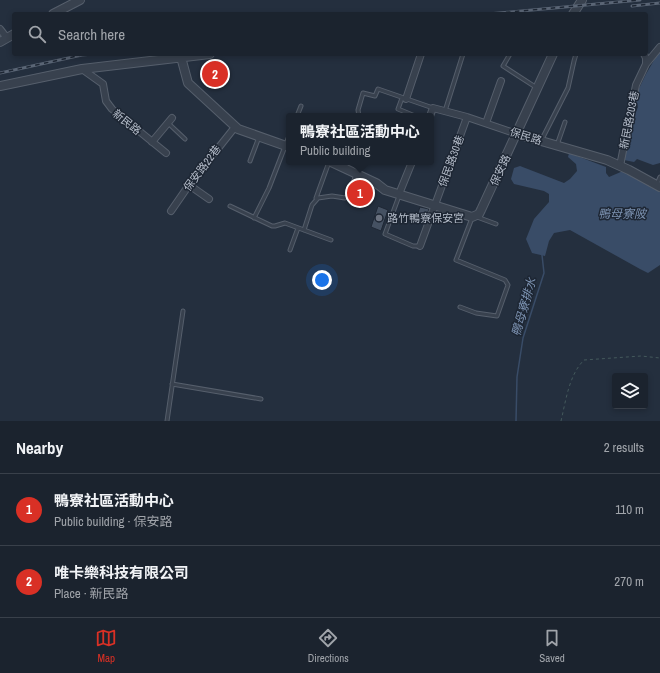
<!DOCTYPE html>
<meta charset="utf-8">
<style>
:root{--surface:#1b232e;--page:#242b36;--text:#f1f3f6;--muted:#a0a4aa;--line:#39404a;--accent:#d93025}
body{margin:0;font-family:"Archivo Narrow","Noto Sans TC",sans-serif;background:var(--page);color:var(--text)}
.controls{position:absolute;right:12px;bottom:12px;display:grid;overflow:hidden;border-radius:4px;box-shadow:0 2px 6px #0003}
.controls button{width:36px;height:36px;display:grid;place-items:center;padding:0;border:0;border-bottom:1px solid var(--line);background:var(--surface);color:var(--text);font:20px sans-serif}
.you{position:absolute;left:322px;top:280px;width:14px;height:14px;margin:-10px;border:3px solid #fff;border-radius:50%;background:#1a73e8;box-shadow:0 0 0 6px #1a73e833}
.badge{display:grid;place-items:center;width:26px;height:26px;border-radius:50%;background:var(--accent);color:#fff;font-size:13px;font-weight:700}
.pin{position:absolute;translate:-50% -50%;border:2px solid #fff;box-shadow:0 1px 4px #0006}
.popup{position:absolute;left:286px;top:113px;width:148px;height:52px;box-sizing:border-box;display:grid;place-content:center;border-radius:4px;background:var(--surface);filter:drop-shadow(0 1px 3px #0005);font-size:13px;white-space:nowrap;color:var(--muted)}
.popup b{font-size:15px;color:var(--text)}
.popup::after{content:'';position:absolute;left:50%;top:100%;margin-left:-8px;border:8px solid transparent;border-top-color:var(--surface)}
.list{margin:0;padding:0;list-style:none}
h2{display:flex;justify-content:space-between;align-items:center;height:52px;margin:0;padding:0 16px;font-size:17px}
h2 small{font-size:13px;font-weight:400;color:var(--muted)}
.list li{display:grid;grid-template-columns:26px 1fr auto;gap:12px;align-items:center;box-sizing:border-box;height:72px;padding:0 16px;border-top:1px solid var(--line)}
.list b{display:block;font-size:15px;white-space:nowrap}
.list p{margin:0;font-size:13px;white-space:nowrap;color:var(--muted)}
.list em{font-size:13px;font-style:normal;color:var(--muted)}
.icon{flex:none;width:22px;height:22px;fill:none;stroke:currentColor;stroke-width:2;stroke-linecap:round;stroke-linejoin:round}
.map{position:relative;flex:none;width:660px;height:421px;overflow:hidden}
.search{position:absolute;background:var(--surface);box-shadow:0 2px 6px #0003;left:12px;right:12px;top:12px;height:44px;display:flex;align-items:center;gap:10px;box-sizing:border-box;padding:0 14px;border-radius:4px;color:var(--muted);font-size:15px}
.sheet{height:196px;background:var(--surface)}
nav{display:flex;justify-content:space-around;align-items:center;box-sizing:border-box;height:56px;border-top:1px solid var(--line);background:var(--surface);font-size:11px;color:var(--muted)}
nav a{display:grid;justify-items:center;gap:2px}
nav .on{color:var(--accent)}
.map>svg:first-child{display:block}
.water{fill:#394c67}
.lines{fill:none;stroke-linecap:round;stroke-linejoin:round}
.stream{stroke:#394c67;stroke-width:1.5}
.building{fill:#455162;stroke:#1f2835}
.service-casing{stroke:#565f6c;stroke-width:5}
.minor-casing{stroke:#565f6c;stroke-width:8}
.tertiary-casing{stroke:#565f6c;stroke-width:10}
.path{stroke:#44595c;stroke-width:1;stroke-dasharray:3 3;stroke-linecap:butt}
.service{stroke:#38414e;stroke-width:3}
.minor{stroke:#38414e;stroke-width:6}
.tertiary{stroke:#38414e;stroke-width:8}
.rail-casing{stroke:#5a6575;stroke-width:3}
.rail{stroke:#1d2633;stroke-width:1.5;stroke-dasharray:4.5;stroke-linecap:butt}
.worship-dot{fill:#6b7280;stroke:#1d2633;stroke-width:1.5}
.labels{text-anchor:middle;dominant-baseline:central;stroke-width:3;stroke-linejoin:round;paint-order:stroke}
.street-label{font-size:11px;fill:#b4bcc9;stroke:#1d2633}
.poi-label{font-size:11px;fill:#b4bcc9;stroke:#1d2633;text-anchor:start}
.water-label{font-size:12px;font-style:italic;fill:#7c92b1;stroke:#1d2633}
</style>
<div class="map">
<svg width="660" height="421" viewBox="0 0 660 421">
<rect width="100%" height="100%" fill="#242f3e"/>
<path class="water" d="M660,50V163L653,165L637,159L634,162L624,160L631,123L638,107L634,99L646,74Z
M569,153L606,167V173L609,177L623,171L657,189L660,191V265L648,273L640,269L570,230L554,233L549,241L545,256L532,253L526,239L534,219L549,202V194L544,191L514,184L511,179L514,168L520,166L564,183L570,179L577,171L576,164L568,157Z"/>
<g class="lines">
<path class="stream" d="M516,421L517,377L523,338L544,273L542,255"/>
</g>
<path class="building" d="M216,62L218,79L208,69L210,63Z
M358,181L371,187L364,205L349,200Z
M378,206L388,210L381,231L371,227Z
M420,207L429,209L423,224L415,221Z"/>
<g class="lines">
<g class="service-casing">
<path id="service" d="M510,54L503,66L537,88
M402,98L398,109L415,116
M445,111L463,54
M297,116L301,106
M359,116L358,110L363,93L375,96L378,89L433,108
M168,123L185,139
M541,141L568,88L574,61L576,54
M557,145L565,122
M250,161L259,137
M345,168L347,162
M657,184L660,177
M399,196L385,234L413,246H420
M316,198L329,162
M230,206L272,226H275L285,223L331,240
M477,217L496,224
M254,218L269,188L289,136
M304,230L312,205L318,198L332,196L345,198L350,193L356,174
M290,250L298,228
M460,307L476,313L497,316L508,285L505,280L456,260L472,218
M172,384L261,399
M167,421L183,311"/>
</g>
<g class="minor-casing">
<path id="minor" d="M0,29L7,38
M646,64L660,47
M82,69L103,84L106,101L112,109L166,153
M406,99L421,54
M430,116L433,108L467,117L517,134
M486,123L501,81
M152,142L172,118
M620,166L636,85L646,64V58L644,54
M189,185L209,199
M399,194L412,162
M171,211L189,185L235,127
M420,246L467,117"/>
</g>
<g class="tertiary-casing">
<path id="tertiary" d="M53,14L80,0
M573,14L582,0
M0,42L14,34
M181,57L188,83L238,129L289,147
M0,86L82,69L210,54
M517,134L607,160L629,170L660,187
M331,162L376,183L385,190L472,217L479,214L481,210L553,54"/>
</g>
<path class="path" d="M561,421C566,400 569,375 584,360L641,356L660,358"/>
<use href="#service" class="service"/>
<use href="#minor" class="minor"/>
<use href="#tertiary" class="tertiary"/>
<g class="rail-casing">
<path id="rail" d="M632,6L660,3
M488,14L640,0
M0,73L82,55L93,54"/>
</g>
<use href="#rail" class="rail"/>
</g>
<circle class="worship-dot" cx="379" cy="218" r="4"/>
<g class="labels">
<g class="street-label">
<text transform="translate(629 120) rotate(-79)">新民路203巷</text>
<text transform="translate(127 122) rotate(39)">新民路</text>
<text transform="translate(526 136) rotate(17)">保民路</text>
<text transform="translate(451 161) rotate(-70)">保民路30巷</text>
<text transform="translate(202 168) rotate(-53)">保安路22巷</text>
<text transform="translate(500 170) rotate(-65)">保安路</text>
</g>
<g class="poi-label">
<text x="387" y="218">路竹鴨寮保安宮</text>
</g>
<g class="water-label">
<text x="622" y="214">鴨母寮陂</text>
<text transform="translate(524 307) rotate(-74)">鴨母寮排水</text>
</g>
</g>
</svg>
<div class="controls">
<button><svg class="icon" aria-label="layers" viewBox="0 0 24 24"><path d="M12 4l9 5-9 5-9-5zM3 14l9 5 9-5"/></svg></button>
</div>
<div class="you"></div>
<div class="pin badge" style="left:360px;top:193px">1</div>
<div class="popup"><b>鴨寮社區活動中心</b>Public building</div>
<div class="pin badge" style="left:215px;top:74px">2</div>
<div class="search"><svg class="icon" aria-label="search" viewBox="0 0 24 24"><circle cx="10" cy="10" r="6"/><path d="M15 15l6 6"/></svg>Search here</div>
</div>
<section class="sheet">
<h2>Nearby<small>2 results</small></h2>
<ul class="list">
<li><span class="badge">1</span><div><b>鴨寮社區活動中心</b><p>Public building · 保安路</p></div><em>110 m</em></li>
<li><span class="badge">2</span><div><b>唯卡樂科技有限公司</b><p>Place · 新民路</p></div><em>270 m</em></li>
</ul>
</section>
<nav>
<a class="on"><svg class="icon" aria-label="map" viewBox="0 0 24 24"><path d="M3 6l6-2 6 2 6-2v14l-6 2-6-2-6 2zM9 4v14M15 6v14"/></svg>Map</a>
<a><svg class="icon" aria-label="directions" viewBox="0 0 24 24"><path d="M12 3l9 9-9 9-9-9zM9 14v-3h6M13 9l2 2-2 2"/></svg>Directions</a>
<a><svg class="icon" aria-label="saved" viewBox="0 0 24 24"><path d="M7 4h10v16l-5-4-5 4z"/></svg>Saved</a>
</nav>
